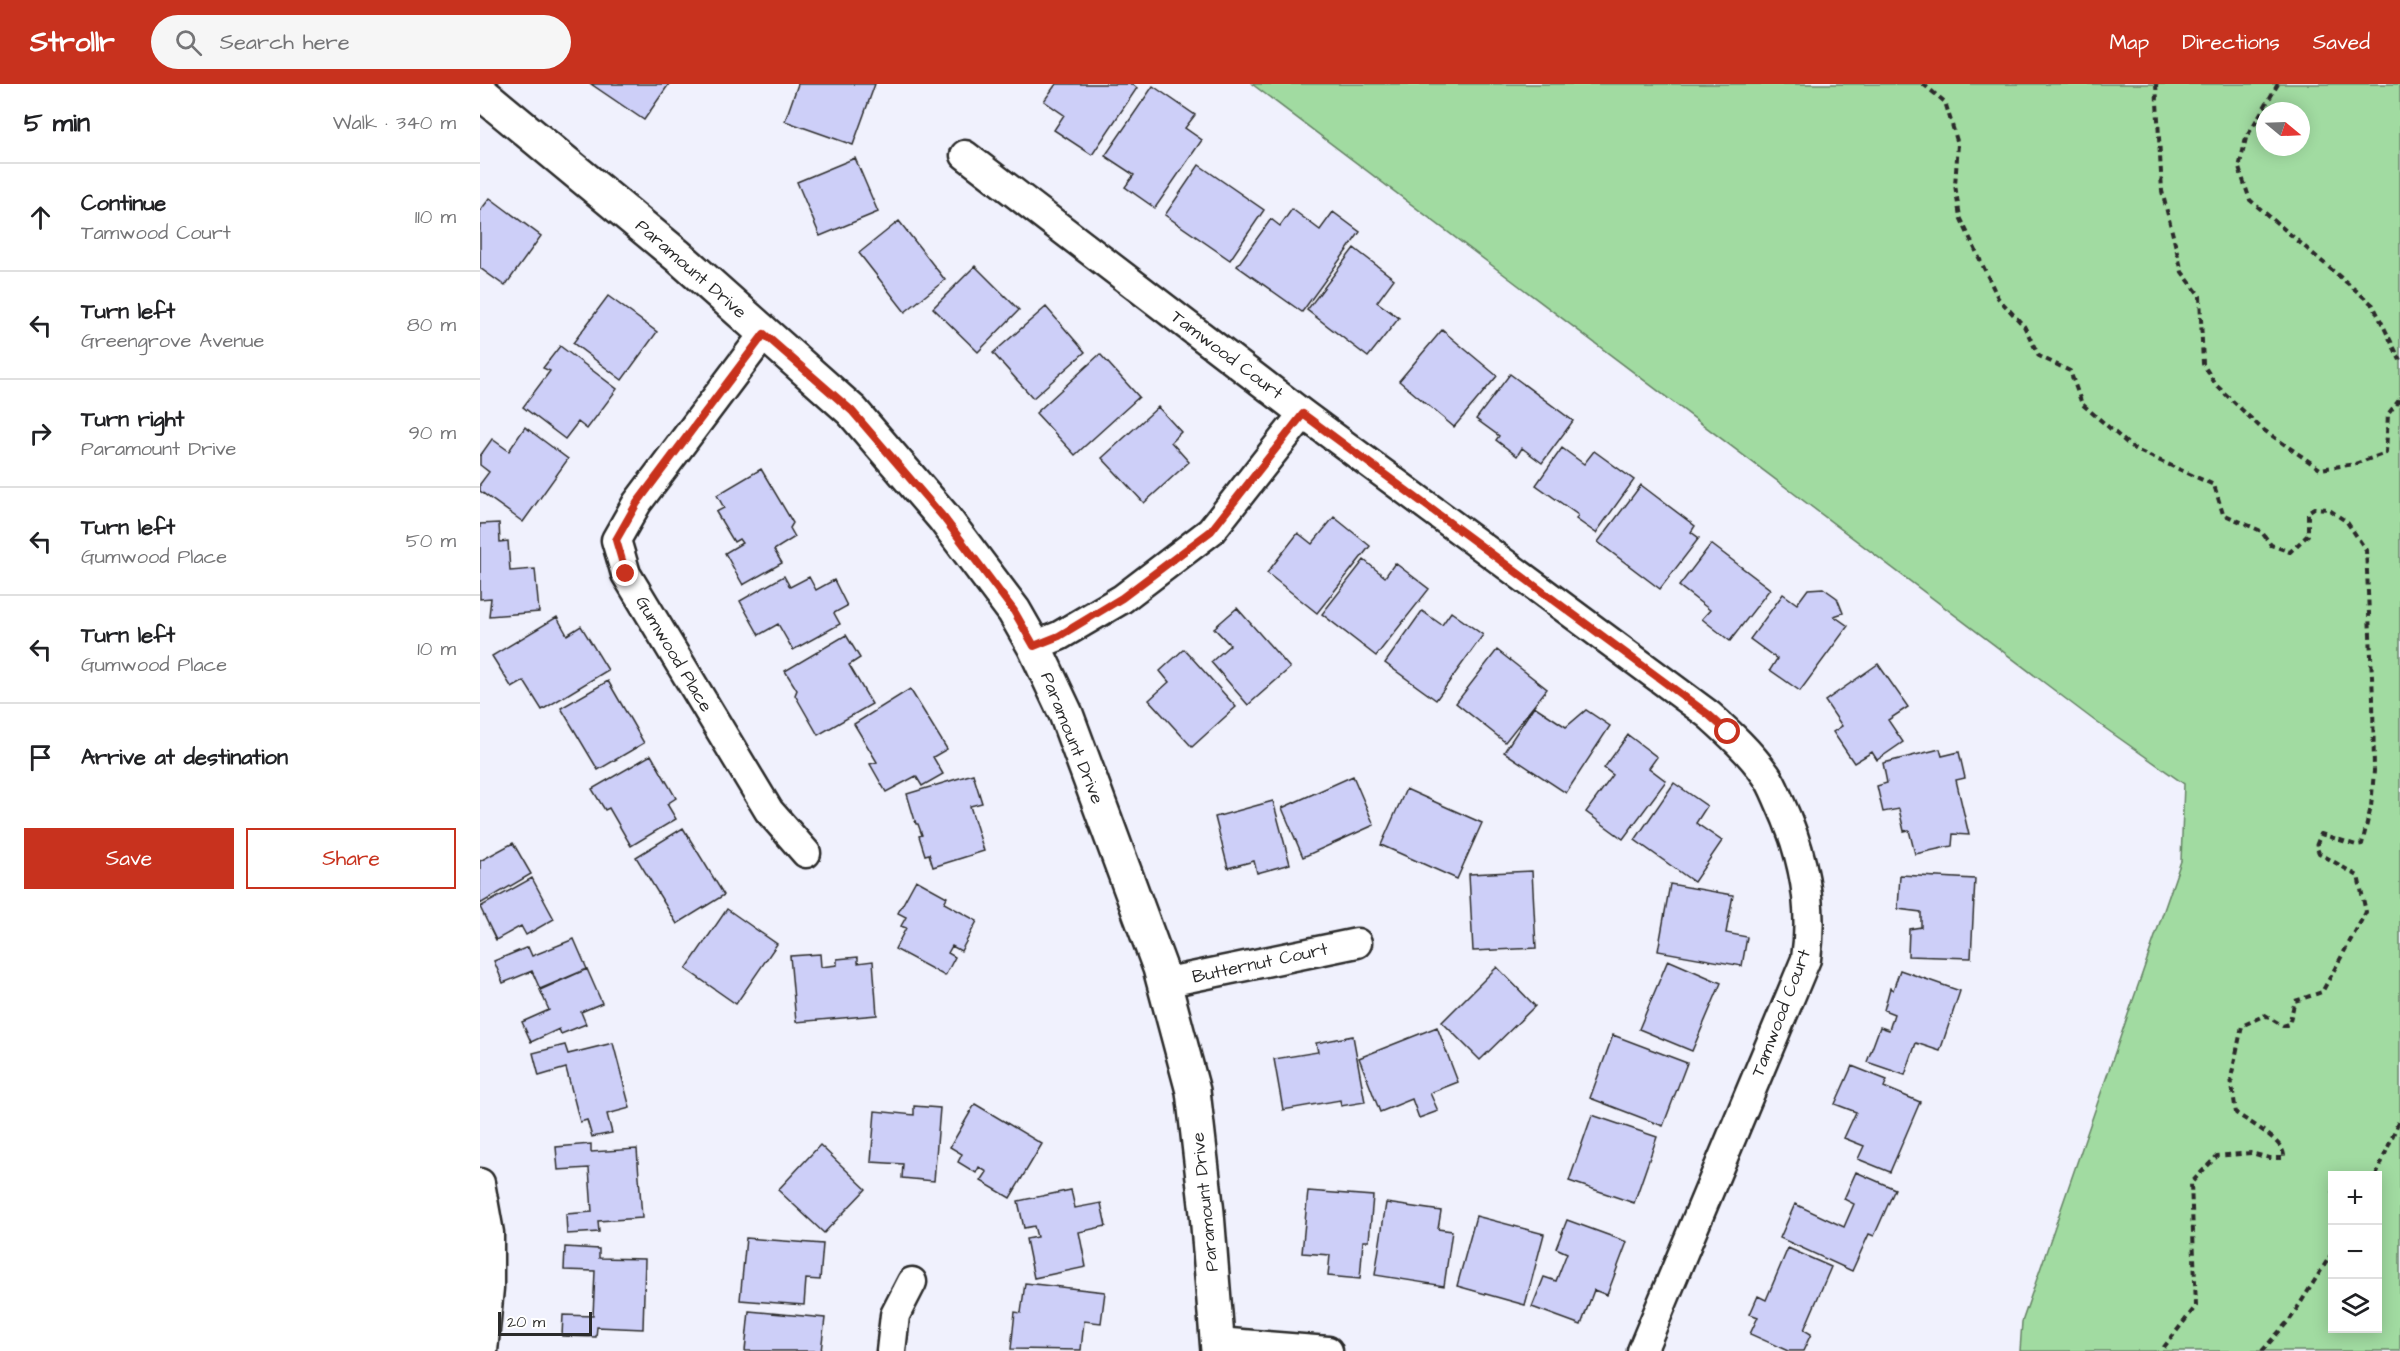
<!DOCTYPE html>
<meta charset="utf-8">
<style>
:root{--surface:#fff;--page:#f6f6f6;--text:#202124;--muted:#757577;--line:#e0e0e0;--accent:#c8321e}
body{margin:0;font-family:"Architects Daughter",sans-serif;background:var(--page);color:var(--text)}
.controls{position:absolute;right:18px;bottom:18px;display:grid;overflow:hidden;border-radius:0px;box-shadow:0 3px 15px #0003}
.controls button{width:54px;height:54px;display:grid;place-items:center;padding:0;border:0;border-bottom:2px solid var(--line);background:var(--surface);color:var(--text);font:30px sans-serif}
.compass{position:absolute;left:1776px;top:18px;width:54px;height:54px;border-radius:50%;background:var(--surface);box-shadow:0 3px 15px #0003;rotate:109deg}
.scale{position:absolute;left:18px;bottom:15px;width:94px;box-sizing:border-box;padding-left:6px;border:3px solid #2b2b2b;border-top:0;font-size:16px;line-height:21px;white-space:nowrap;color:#2b2b2b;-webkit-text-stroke:4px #fff;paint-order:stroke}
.stop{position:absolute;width:18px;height:18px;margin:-14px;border:4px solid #c8321e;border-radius:50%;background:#fff}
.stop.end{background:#c8321e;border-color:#fff;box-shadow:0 2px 6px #0008}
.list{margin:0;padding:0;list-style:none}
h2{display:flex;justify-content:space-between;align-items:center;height:78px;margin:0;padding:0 24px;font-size:26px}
h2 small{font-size:20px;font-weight:400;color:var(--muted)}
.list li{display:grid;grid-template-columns:39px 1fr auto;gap:18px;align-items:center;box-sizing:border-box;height:108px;padding:0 24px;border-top:2px solid var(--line)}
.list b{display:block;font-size:22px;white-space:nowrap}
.list p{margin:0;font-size:20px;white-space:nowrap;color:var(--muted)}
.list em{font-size:20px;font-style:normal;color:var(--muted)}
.actions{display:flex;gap:12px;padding:18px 24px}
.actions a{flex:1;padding:14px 0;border:2px solid var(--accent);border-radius:0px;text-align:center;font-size:21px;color:var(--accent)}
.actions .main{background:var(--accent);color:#fff}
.icon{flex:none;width:33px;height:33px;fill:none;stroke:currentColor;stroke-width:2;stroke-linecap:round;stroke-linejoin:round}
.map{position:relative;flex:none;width:1920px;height:1267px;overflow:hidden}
header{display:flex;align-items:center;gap:36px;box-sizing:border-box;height:84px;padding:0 30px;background:var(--accent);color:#fff}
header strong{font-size:28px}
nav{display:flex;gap:33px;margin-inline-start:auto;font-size:21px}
.search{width:420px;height:54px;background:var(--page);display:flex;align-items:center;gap:15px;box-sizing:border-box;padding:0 21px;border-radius:33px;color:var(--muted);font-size:22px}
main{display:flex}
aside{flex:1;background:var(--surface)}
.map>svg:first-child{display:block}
.green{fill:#a1dba1;stroke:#668366;stroke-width:1.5;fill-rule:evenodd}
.building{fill:#cdcff8;stroke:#2b2b2b;stroke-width:1.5}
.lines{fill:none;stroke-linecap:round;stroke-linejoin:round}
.street-casing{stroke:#2b2b2b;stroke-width:33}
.secondary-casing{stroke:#2b2b2b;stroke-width:38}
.path{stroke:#2b2b2b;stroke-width:4;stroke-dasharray:6 4.5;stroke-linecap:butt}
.street{stroke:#fff;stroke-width:28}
.secondary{stroke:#fff;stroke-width:33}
.route{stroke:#c8321e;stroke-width:8}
.labels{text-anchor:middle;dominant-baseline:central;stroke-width:5;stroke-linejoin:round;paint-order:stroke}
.street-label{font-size:18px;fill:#2b2b2b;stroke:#fff}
</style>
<header>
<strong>Strollr</strong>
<div class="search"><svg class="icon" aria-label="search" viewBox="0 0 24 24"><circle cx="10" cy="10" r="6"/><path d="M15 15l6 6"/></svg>Search here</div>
<nav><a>Map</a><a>Directions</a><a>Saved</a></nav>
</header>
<main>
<aside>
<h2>5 min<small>Walk · 340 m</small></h2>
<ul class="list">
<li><svg class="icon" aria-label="ahead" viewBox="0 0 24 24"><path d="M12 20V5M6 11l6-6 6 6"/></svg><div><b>Continue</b><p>Tamwood Court</p></div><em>110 m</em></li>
<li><svg class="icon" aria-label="left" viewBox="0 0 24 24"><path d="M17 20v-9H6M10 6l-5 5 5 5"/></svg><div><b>Turn left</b><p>Greengrove Avenue</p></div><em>80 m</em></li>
<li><svg class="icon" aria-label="right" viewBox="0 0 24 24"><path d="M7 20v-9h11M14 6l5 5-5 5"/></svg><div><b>Turn right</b><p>Paramount Drive</p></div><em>90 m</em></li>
<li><svg class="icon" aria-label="left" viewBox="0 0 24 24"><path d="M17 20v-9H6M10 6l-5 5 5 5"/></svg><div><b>Turn left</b><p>Gumwood Place</p></div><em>50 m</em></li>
<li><svg class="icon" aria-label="left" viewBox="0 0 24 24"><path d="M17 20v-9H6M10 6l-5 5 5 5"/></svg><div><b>Turn left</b><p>Gumwood Place</p></div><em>10 m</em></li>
<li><svg class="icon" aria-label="arrive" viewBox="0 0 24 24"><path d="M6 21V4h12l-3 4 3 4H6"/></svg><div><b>Arrive at destination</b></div></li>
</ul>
<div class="actions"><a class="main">Save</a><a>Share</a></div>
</aside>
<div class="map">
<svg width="1920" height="1267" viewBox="0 0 1920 1267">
<rect width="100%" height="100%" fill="#f0f1fd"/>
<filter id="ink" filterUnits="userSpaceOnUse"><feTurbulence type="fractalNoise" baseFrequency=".0167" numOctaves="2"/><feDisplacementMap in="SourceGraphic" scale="12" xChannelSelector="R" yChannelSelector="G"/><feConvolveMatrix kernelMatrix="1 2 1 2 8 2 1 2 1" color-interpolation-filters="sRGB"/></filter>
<g filter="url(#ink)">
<path class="green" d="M772,0H1920V1267H1540L1542,1238L1701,777L1704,700L1615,637ZM1785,27H1821V63H1785ZM1852,1092H1898V1244H1852Z"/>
<path class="building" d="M111,0H189L164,36Z
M318,0H395L373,61L305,37Z
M576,0H652L657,4L612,71L574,46L584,31L564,17Z
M673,2L715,31L705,44L722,56L675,124L645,103L654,91L625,72Z
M375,74L398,128L340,152L317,98Z
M719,81L784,126L750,176L685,131Z
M10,114L61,152L25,202L0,184V127Z
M812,125L840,146L853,128L880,148L822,228L757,182L791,135L800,142Z
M419,137L465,196L425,228L379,169Z
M874,164L914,195L897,218L919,234L888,273L827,226Z
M495,182L539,226L498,268L453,224Z
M128,212L177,248L142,296L93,259Z
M566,223L605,268L553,314L513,269Z
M962,246L1017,292L974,343L919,297Z
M80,262L137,305L107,345L98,338L85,355L43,323L70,287L63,284Z
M620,270L659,313L595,371L556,329Z
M1030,290L1093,337L1062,379L1042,364L1037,372L1016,356L1019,352L996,335Z
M678,323L701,348L691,358L709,378L664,419L622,374Z
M45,343L88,375L43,438L0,407V400L9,388L0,381V372L12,355L29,367Z
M1082,364L1104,380L1114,367L1154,396L1116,449L1096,435L1098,431L1056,401Z
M281,385L313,439L310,444L315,453L294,466L302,479L263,501L245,469L262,459L259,455L254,458L236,428L244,424L237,411Z
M1161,401L1215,442L1211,448L1219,454L1180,505L1118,458Z
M854,433L890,462L837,529L787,489L818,449L832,460Z
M19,439L20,458L28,457L30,487L55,485L59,528L9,532L11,514L0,515V440Z
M1231,460L1290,505L1250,557L1222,535L1230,526L1199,502Z
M884,476L905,493L915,479L949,505L896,572L842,530Z
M304,492L310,503L329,493L336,506L354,496L367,522L354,529L360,540L313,566L298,540L279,551L260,517Z
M1343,504L1357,514L1363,529L1354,532L1368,542L1320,607L1290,586L1297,575L1270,555L1303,510L1317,520L1328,505Z
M757,524L810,584L768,621L731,578L750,561L734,544Z
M942,527L962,541L971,528L1003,551L956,616L905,579Z
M77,533L87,551L101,542L128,586L62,626L44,597L32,604L12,572Z
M366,551L380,574L369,581L392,620L338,651L315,611L317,606L305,587Z
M704,565L756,623L712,663L669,616L689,598L680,587Z
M1017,566L1067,605L1025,658L976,619Z
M1398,580L1428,623L1408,636L1423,658L1397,676L1392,668L1374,679L1353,648L1362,642L1345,617Z
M128,597L164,659L118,686L81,624Z
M430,605L467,665L453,673L463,690L442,702L436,692L406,708L390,680L397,678L374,640Z
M1054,622L1086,643L1106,626L1130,642L1086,709L1024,668Z
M1148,651L1177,673L1169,684L1186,697L1143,755L1106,728L1133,691L1124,684Z
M1460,665L1462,672L1479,668L1485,694L1476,696L1489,751L1473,750L1472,762L1435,770L1429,746L1424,747L1419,725L1403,728L1397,702L1407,699L1403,679Z
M171,671L196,714L187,720L196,735L151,762L129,724L125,726L112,705Z
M493,690L502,719L490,722L504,767L453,783L449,770L445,771L439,752L442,751L438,740H436L427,710Z
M873,692L894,741L823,773L802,724Z
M1194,699L1227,722L1216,739L1242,757L1214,798L1155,756Z
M926,705L1002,739L977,795L901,761Z
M793,717L810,780L777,789L774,777L748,784L735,733Z
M203,744L244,811L197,840L156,773Z
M33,759L51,790L0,820V777Z
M1052,787L1056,864L993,867L989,790Z
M1420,791L1495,795L1491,874L1428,872L1429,845L1441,843V828L1418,825Z
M52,794L74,835L46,851L41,842L16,856L0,823Z
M436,796L467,813L464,819L497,837L481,867L472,862L468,869L475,873L465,892L415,865L426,844L421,842L426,833L418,829Z
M1190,800L1253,811L1246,849L1267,853L1262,882L1178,867Z
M247,825L297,860L256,920L206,885Z
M94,855L107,885L60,905L52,887L23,899L14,877L48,863L52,872Z
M340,870L341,883L357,881V875L378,873V879L393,877L397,931L316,938L310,872Z
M1188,876L1241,899L1212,967L1159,945Z
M1017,883L1055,922L1000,976L962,938Z
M107,885L122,919L101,928L106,940L81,950L79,945L51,958L42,938L69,926L60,906Z
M1420,886L1480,907L1460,967L1436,959L1425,991L1387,978L1400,943L1409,946L1414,930L1404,926L1410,904L1413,906Z
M957,943L978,998L950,1009L958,1027L939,1034L932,1015L900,1028L879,974Z
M1133,951L1207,979L1183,1042L1110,1014Z
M873,952L885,1018L861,1022L860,1016L803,1026L794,975L838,968L836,959Z
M133,959L150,1024L127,1030L132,1049L112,1053L107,1036L100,1038L86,984L59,992L53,969L85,961L88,970Z
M1372,982L1407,996L1404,1003L1440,1018L1410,1088L1378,1075L1384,1062L1364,1054L1376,1028L1355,1020Z
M495,1020L562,1060L530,1114L501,1097L507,1088L499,1083L496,1089L478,1078L482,1070L470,1063Z
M434,1022L460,1024L454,1097L422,1094L423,1080L391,1078L395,1027L434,1031Z
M1112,1031L1177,1053L1154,1119L1089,1097Z
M111,1060V1068L157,1065L162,1134L118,1137L119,1148L87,1150L86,1130L112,1128L109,1084L78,1086L76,1063Z
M340,1061L386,1105L344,1149L298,1106Z
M1376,1088L1415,1105L1394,1152L1389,1150L1372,1187L1300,1154L1315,1120L1364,1143L1374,1120L1364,1115Z
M591,1106L595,1124L621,1119L626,1142L599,1148L606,1183L554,1194L546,1155L557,1153L554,1142L544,1144L538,1117Z
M828,1107L893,1112L889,1157H883L880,1195L848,1192L850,1171L822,1169Z
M906,1119L961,1127L958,1145L972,1147L964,1202L895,1191Z
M996,1132L1064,1150L1045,1221L977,1202Z
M1087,1136L1147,1158L1127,1211L1114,1206L1101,1241L1052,1223L1064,1193L1076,1197L1087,1169L1076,1164Z
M266,1154L343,1160L340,1196L326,1195L324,1221L260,1216Z
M85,1163L119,1165V1174L165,1175L163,1245L117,1243L116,1253L82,1252L83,1231L113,1232L115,1187L84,1186Z
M1308,1164L1351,1183L1324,1246L1331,1250L1323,1267H1308L1270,1250L1278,1233L1270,1230L1278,1212L1286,1216Z
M545,1199L625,1208L621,1239L604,1237L601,1266L531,1265L535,1228L541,1229Z
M269,1227L345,1234L341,1267H265Z"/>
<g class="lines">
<g class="street-casing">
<path id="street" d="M485,71L823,330L1229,631C1249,649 1270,668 1286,691C1292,699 1296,710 1300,719C1323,769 1334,821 1326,875L1162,1267
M284,250L157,419L136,456L146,490L289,727L326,769
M554,562L579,552L642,515L731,447L823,330
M683,899L877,859
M0,1099L9,1149V1204L3,1267
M738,1258L848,1267
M411,1267L415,1231L432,1198"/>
</g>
<g class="secondary-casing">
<path id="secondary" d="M0,8L198,172L372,327L464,434L534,527L554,562L586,630L680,884L713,1007L727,1129L738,1267"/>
</g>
<path class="path" d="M1443,0L1465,18L1478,60L1475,101L1480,133L1518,214L1544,242L1559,272L1590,287L1602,320L1654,365L1734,401L1743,430L1781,447L1791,461L1810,468L1828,451V428L1834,424L1848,425L1867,438L1886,466L1893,614L1894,687L1891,723L1882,760L1876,761L1841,750L1836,762L1839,769L1878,792L1886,828L1842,908L1815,917L1809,940L1803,942L1785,931L1762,942L1751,994L1756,1029C1770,1039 1806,1057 1804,1074H1790L1771,1069L1737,1072L1711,1099L1716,1222L1681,1267
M1676,0L1682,107L1702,188L1720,212L1723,280L1736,301L1781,344L1840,385L1875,380L1906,369L1908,330L1920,315
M1798,0L1766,54L1759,84L1770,116L1893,221L1920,276
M1896,1092L1920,1034
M1782,1267L1811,1234L1852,1169"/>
<use href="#street" class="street"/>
<use href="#secondary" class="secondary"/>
</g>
</g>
<g class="lines" filter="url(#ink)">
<path class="route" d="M146,490L136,456L157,419L284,250L372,327L464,434L534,527L554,562L579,552L642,514L731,447L823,330L1229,631L1248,648"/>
</g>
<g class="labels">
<g class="street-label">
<text transform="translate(211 185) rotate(41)">Paramount Drive</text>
<text transform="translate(747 271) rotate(37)">Tamwood Court</text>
<text transform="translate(194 570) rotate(59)">Gumwood Place</text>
<text transform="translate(592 654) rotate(68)">Paramount Drive</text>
<text transform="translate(780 879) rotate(-12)">Butternut Court</text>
<text transform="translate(1301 929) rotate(-69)">Tamwood Court</text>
<text transform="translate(725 1118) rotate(-96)">Paramount Drive</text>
</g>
</g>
</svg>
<div class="controls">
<button>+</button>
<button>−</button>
<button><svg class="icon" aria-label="layers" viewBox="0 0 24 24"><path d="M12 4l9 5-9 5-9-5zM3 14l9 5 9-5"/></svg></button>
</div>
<svg class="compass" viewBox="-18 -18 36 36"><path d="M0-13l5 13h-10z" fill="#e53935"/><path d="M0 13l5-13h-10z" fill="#757577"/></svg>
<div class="scale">20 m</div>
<div class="stop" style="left:1248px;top:648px"></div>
<div class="stop end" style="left:146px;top:490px"></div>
</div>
</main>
